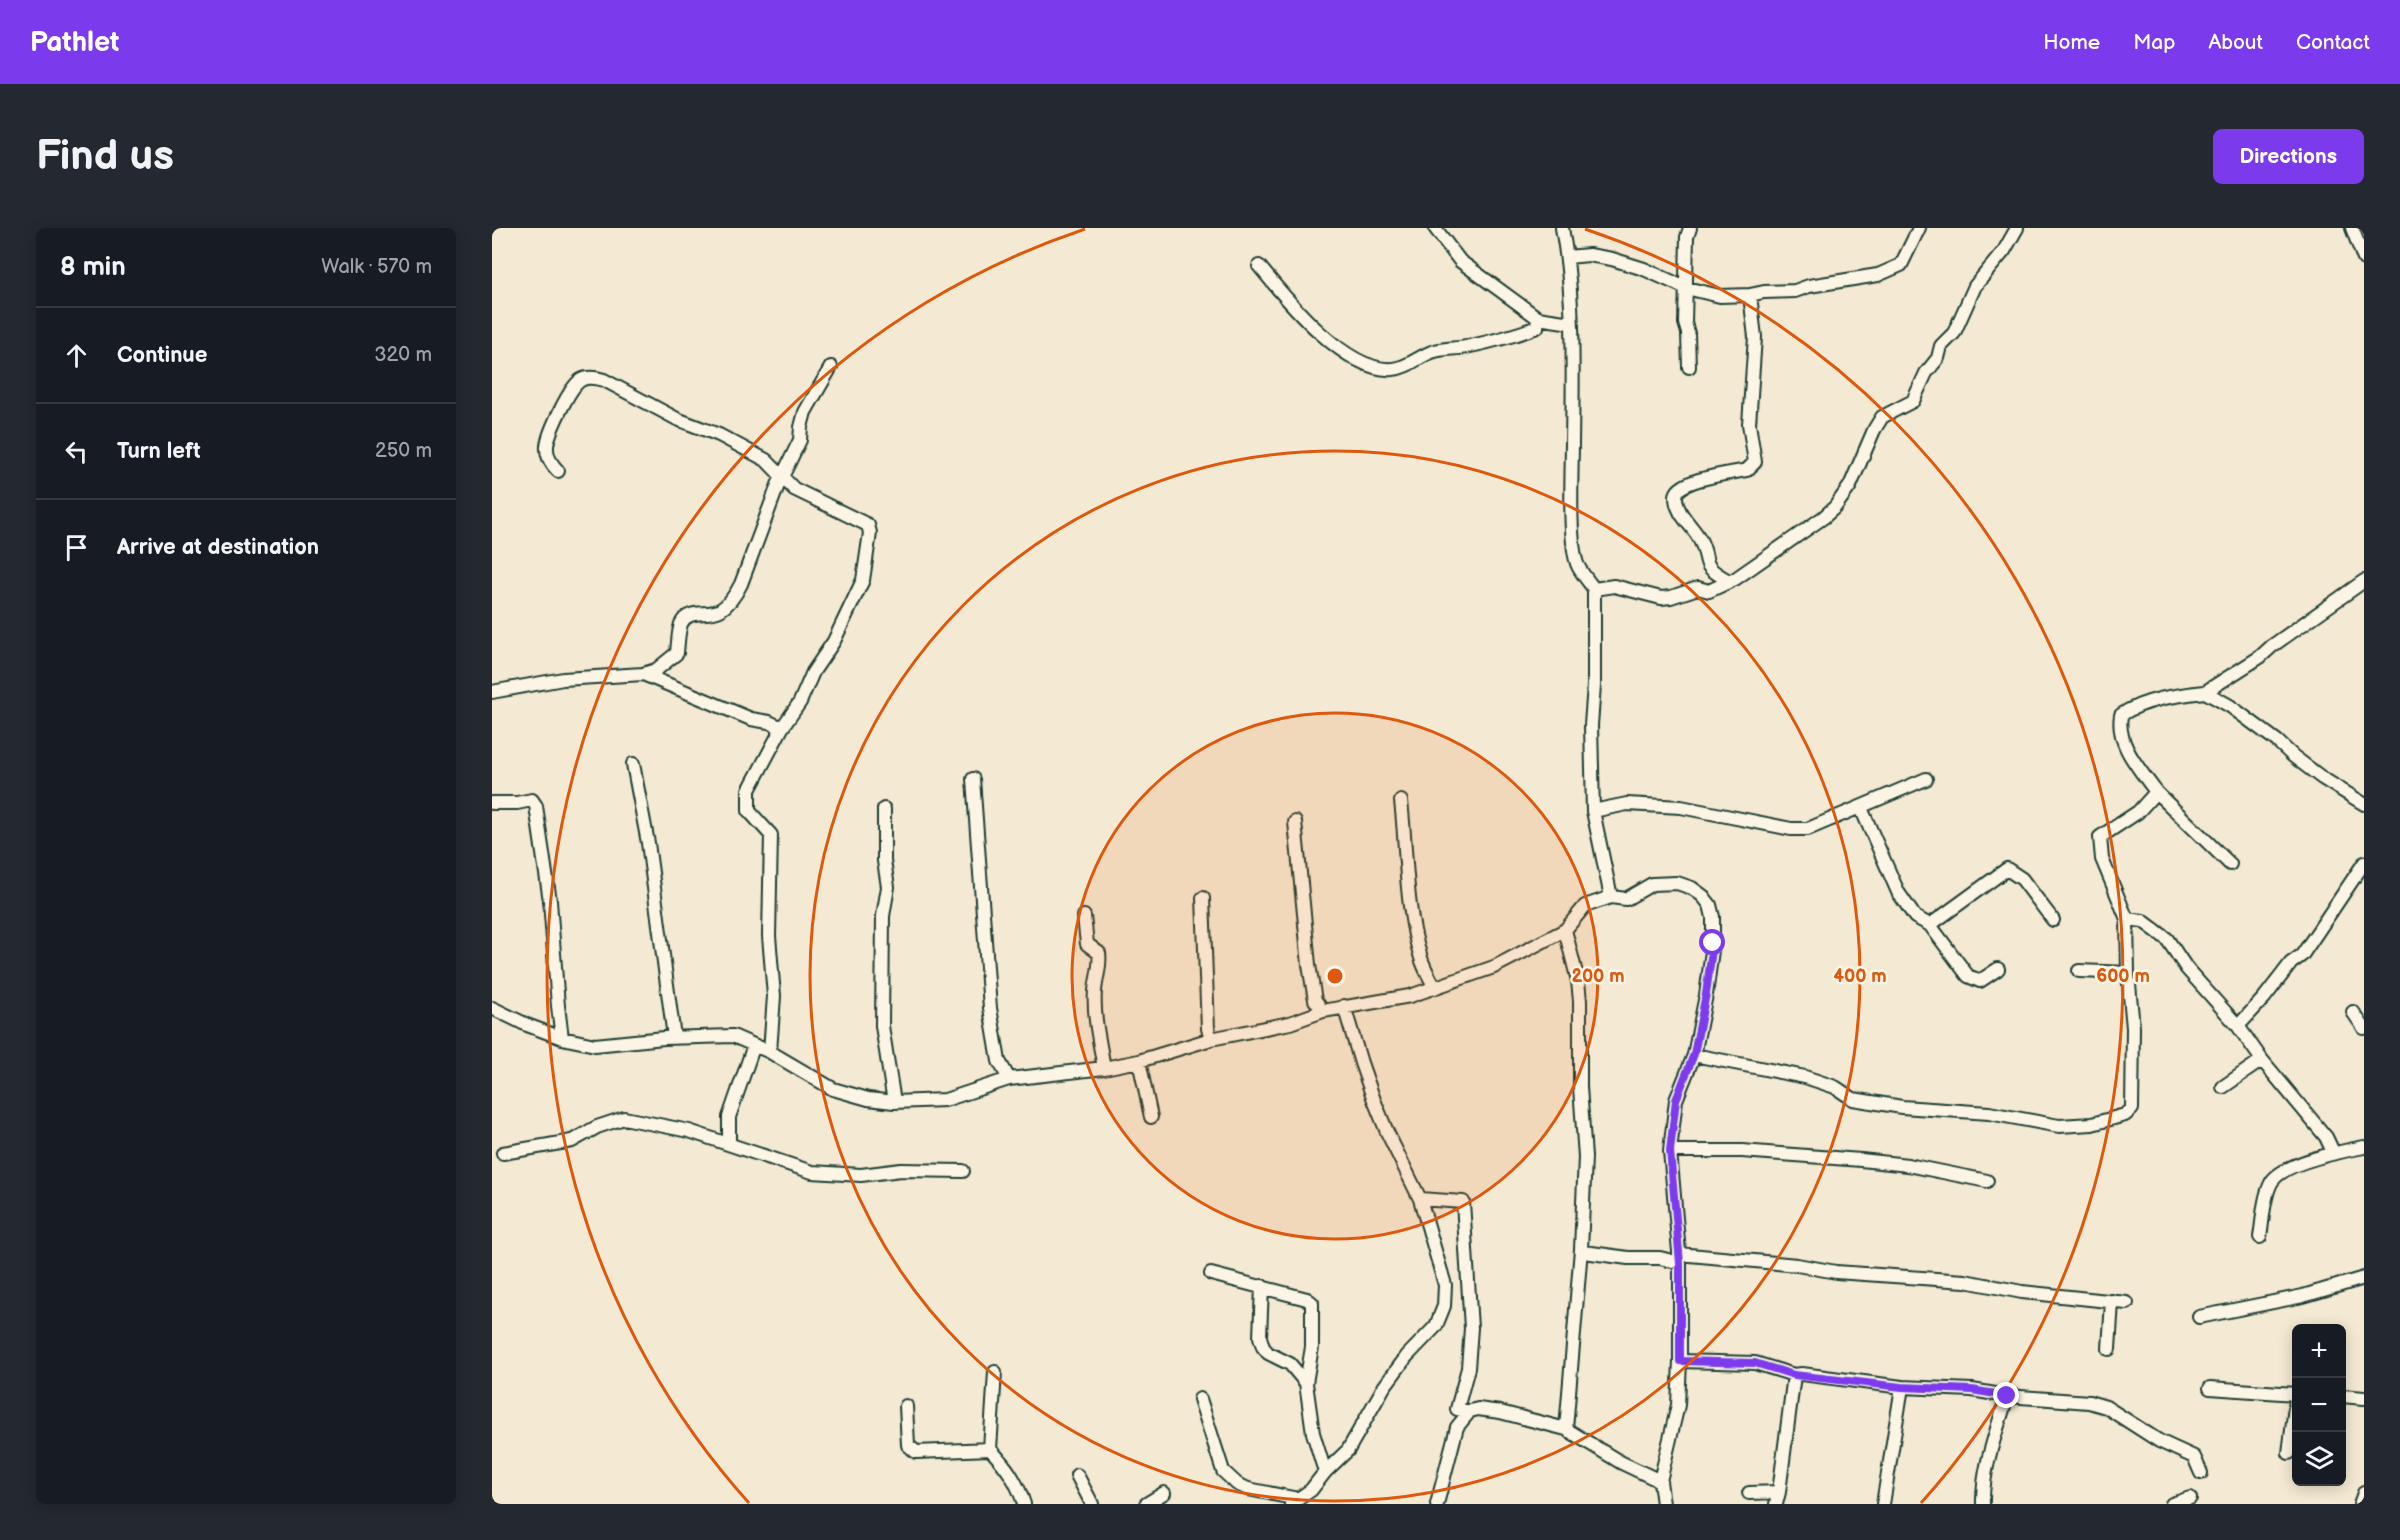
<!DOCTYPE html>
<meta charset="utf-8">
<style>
:root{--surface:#171b24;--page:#242831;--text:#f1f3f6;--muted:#9ea1a6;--line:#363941;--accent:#7c3aed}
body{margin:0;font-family:"Balsamiq Sans",sans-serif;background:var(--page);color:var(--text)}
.controls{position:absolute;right:18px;bottom:18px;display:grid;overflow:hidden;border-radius:9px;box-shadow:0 3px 15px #0003}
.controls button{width:54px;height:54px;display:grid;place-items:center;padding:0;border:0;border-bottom:2px solid var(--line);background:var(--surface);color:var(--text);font:30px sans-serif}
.stop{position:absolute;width:18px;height:18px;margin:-14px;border:4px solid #7c3aed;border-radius:50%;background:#fff}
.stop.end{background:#7c3aed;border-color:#fff;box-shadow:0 2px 6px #0008}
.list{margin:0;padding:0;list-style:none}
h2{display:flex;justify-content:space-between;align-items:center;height:78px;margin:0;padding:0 24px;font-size:26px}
h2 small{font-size:20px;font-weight:400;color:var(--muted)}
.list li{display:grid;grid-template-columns:39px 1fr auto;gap:18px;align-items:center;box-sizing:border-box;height:96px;padding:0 24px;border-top:2px solid var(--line)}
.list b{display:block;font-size:22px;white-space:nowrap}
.list em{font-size:20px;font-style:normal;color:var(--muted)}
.icon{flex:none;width:33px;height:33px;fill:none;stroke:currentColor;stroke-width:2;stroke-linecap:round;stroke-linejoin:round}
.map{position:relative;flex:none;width:1872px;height:1276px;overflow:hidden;border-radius:9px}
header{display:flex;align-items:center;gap:36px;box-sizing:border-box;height:84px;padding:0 30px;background:var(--accent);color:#fff}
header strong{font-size:28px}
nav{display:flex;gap:33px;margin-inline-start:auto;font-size:21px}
.intro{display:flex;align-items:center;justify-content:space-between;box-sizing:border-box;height:144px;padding:0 36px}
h1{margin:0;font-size:42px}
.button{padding:15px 27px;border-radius:9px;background:var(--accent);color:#fff;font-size:21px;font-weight:700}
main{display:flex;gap:36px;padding:0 36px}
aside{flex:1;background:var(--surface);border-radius:9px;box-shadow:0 3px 15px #0003}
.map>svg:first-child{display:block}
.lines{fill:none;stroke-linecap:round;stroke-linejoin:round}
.minor-casing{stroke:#1f3d34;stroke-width:16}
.minor{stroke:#fcf5e5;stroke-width:12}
.route{stroke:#7c3aed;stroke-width:8}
.ring{fill:none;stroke:#de580e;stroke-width:3}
.centre{fill:#de580e;stroke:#fcf5e5;stroke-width:3}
.ring-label{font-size:18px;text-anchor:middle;font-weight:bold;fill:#de580e;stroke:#fcf5e5;stroke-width:5;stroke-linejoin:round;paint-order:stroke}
</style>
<header>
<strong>Pathlet</strong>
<nav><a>Home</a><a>Map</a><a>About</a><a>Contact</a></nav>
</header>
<div class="intro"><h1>Find us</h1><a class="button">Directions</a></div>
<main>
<aside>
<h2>8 min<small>Walk · 570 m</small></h2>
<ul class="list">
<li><svg class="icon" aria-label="ahead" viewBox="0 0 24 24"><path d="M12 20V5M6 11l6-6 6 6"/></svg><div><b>Continue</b></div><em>320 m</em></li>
<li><svg class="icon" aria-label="left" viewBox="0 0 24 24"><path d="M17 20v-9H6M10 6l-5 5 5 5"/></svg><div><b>Turn left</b></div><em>250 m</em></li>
<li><svg class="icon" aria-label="arrive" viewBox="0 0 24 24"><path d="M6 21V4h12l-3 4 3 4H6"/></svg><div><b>Arrive at destination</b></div></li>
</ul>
</aside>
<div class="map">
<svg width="1872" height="1276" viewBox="0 0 1872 1276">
<rect width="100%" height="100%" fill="#f4ead3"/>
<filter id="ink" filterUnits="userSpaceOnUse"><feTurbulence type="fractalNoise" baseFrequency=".0167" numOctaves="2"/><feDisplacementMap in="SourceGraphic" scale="12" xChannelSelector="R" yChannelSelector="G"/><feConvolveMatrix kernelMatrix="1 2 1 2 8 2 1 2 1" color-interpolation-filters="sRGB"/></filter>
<g filter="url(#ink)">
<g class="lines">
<g class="minor-casing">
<path id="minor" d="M943,0L968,33L1046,90L1079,95
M1070,0C1083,70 1081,144 1080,215C1080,242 1076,316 1086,338C1090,346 1097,354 1102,361
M1860,0L1872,31
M1075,29L1097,27L1120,31L1152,41L1194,60L1228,68L1258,67L1272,64L1303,63L1317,58L1386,47L1409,37L1427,0
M767,38C794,71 854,145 901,141C916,140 928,127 943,123C952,120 964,121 974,119C998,114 1022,108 1045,99L1046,90
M1197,139L1196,105L1193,95L1195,9L1198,0
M66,243C59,236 54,228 55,218C56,205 78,158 89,152C96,148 105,150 112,152L185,191L227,207L274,232L302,261L376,297L378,305L371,352L342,413L321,444L308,474L290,500L277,494L259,491L151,446
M1237,353C1204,335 1221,335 1207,310C1200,297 1184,286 1184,269C1183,251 1242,245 1255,242L1263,234L1257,196L1263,109L1258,67
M1872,353L1780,418L1768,429L1713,464L1738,478L1785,513L1801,528L1830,550L1872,576
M0,464L71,451L151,446L164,442L185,425C186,416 186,405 189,396C196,380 215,389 228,382C238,376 244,366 249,356L286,257L308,212L309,199L313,184L339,139
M141,536L156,615L182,809
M481,551L498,780L507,833L517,851
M1664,564L1738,636
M909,573C915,625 913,679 929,730C932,740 938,750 943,760
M0,575H25L40,572L44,578L58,673L66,778L70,810
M1369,580L1406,664L1423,689L1438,697L1515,641L1530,651L1561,692
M392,581V633L396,659L391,688L390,798L402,874
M1101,583L1135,576L1189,579L1299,601H1316L1434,551
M803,594L817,737L823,772L831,783
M711,670L716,801L719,811
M592,688L595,716L607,725C609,739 604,749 603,763C601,788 608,816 612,840
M1635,691L1651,693L1675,711L1695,741L1746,798L1770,832L1834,909L1841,924
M1438,697L1476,748L1488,753L1506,741
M1073,702L1086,753L1088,773V859L1093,929L1089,1021L1074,1201
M1587,743L1636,745
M0,780L35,797L70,810L103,817L172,810L241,808L278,824L341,861L376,871L402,874L453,872L517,851L612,840L647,833L719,811L798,795L831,783L918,768L1002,739L1073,702L1093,678L1119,669
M1861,784L1872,800
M1746,798L1772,770L1799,735L1810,727L1872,635
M278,824L282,768L277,708L279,607L257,583V562L290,500
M1202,827L1313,849L1343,859L1361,871L1410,879L1497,885L1567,898L1600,896L1633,887L1640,881L1641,800L1636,745L1635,691L1610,631L1608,609L1646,584L1664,564C1648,541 1624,517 1629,487C1652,471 1686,467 1713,464
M647,833L659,889
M1731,859L1770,832
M237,915V889L262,817
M1178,923H1250L1369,932L1416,937L1495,953
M11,925L80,913L105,899L132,890L197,903L320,944L369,947L409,942L471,943
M928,971L971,974L979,1100L976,1140L965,1181L978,1183
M1768,1009C1771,992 1771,971 1779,955C1789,935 1851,923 1872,919
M1089,1021L1092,1024L1136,1030H1168L1188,1035
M1187,1026L1305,1037L1344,1044L1473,1053L1530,1064L1635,1075
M719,1046L815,1071L820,1075V1119L814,1155
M770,1058L768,1109L771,1119L776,1125L798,1136L814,1155L821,1205L833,1244
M1707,1089L1811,1068L1872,1050
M1617,1121L1620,1073
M1188,1133L1263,1135L1302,1147L1310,1146L1410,1159L1480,1162L1515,1168L1597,1174L1614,1179L1667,1213L1702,1229L1709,1245
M503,1144L498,1221C514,1238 525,1253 532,1276
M1718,1160L1804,1166
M1850,1168L1872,1170
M708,1171L731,1243L745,1256L756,1261L806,1271
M414,1178L416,1217L424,1224L498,1221
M1797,1225L1804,1171
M585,1247L600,1276
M1287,1264L1302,1147
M1257,1265L1287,1264L1284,1276
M654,1276L672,1265
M799,1276L819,1262L833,1244L856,1222L892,1159L915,1128L944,1098L952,1078L953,1057L928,971L895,904L882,872L869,835L852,778
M945,1276L965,1199L978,1183L986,1181L1008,1184L1074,1201L1128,1234L1168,1253
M1171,1276L1168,1253L1186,1177L1188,1133V1035L1178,923L1184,872L1202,827L1214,767L1221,715V689L1218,677L1211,668L1200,660L1185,655L1160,656L1134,671L1119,669L1101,583L1099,497L1102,457V361L1122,358L1169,370L1179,369L1206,360L1217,363L1243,351L1332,289L1343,279L1358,258L1382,202L1390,189L1421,173L1434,145L1446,130L1449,118L1462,105L1483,58L1512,23L1525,0
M1391,1276L1410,1159
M1491,1276C1490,1240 1505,1203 1515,1168
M1680,1276L1698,1270
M1868,1276L1872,1265"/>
</g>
<use href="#minor" class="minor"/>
</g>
</g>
<g class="lines" filter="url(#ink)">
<path class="route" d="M1221,715L1214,766L1202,826L1184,872L1178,923L1188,1035V1133L1263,1135L1302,1147L1410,1159L1480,1162L1515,1168"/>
</g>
<circle cx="843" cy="748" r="263" fill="#de580e" fill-opacity=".12"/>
<g class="ring">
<circle cx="843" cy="748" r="263"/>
<circle cx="843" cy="748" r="525"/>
<path d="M257 1275A788 788 0 0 1 593 1M1093 1A788 788 0 0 1 1429 1275"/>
</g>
<circle cx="843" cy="748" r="9" class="centre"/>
<g class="ring-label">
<text x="1106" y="754">200 m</text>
<text x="1368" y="754">400 m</text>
<text x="1631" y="754">600 m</text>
</g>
</svg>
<div class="controls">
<button>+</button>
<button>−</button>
<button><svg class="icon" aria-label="layers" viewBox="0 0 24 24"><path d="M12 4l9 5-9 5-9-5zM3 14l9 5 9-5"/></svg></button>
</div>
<div class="stop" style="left:1221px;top:715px"></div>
<div class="stop end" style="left:1515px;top:1168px"></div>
</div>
</main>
